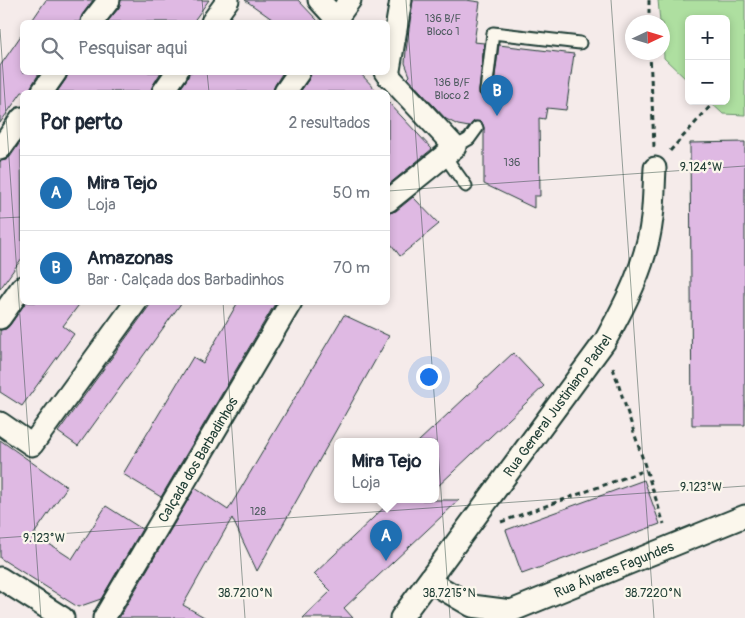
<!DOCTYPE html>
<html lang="pt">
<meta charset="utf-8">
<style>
:root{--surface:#fff;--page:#f2f2f3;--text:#1f2937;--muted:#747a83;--line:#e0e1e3;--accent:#1f6fb2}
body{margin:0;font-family:Pangolin,sans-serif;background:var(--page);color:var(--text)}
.controls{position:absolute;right:15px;top:15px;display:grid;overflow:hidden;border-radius:8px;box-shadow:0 2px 8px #0003}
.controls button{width:45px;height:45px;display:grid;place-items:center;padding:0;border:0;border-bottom:1px solid var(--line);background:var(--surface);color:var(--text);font:25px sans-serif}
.compass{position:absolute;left:625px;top:15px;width:45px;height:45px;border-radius:50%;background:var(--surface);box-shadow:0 2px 8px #0003;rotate:86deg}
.you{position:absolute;left:428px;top:376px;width:18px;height:18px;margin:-12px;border:4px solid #fff;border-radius:50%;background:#1a73e8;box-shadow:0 0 0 8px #1a73e833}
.badge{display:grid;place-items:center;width:32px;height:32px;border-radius:50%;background:var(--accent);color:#fff;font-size:16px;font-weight:700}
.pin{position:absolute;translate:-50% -41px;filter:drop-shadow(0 1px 2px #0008)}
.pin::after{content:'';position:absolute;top:26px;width:18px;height:15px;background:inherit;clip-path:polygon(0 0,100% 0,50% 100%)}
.popup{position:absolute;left:334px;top:438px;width:105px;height:65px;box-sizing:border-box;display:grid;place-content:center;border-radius:8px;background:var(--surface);filter:drop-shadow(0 1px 4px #0005);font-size:16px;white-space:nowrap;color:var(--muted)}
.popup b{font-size:19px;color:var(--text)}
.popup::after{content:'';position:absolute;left:50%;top:100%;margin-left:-10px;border:10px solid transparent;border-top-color:var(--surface)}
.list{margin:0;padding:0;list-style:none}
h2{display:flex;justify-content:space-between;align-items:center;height:65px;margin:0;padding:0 20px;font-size:21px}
h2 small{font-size:16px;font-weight:400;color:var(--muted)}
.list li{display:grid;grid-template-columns:32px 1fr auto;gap:15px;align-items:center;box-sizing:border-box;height:75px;padding:0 20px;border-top:1px solid var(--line)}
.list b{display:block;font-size:19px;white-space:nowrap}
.list p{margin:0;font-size:16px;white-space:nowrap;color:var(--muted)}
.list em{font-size:16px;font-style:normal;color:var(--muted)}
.icon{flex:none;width:28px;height:28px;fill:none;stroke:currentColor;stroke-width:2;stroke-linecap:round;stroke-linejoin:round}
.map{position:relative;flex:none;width:745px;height:618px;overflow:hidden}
.search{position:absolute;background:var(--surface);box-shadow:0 2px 8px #0003;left:20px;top:20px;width:370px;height:55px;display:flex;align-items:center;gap:12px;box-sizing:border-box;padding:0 18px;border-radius:8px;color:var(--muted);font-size:19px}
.panel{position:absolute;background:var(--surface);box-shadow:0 2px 8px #0003;left:20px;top:90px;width:370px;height:215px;border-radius:8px}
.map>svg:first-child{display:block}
.green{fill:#aedfa0;stroke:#668e6a}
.building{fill:#dfb9e3;stroke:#1f3d34}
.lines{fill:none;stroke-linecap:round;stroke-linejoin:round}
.service-casing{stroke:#1f3d34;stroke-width:15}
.minor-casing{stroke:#1f3d34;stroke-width:25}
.path{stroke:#1f3d34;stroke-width:3;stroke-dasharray:5 4;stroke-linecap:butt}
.service{stroke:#fbf7ec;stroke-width:11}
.minor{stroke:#fbf7ec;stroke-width:21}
.ticks{fill:none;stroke:#1f3d34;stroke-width:1;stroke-opacity:0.45}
.labels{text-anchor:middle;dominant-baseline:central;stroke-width:4.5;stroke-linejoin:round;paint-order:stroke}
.number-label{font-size:11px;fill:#4f5c60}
.street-label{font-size:14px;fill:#1f3d34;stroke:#fbf7ec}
.ticks-label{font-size:12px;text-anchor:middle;fill:#1f3d34;stroke:#fbf7ec;stroke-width:4.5;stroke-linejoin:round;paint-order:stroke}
</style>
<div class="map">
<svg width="745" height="618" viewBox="0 0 745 618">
<rect width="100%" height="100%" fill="#f5ebea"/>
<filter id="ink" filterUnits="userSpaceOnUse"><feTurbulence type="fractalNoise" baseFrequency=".02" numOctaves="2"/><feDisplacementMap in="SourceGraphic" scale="10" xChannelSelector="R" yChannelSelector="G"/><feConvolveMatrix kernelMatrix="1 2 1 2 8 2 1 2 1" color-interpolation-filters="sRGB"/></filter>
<g filter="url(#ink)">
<path class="green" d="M658,0H745V115L723,114L709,101H726V19H689V82L664,58L662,22H660Z"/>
<path class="building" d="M46,0H93L82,15L80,22H31Z
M121,0H209L193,22H107L119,8Z
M245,0H298L319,22H276Z
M413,0H466L480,2L474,42L484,43L479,90V94L485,98H489L493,92L499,45L574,54L566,110L547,108L545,119L539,118L540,196H534V208L484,184V128L482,122L474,121L469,127L458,125L446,119L408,78L410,76L405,63L406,51Z
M22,34V72H40L32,85L30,92H22L0,123V66Z
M68,72H161L153,85L151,92H57L66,79Z
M189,72H283L275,85L273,92H178L187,79Z
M311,72H359L378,92H300L309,79Z
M388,102L432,149L388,185Z
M21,141L22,258L0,289V161L6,160L10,157Z
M745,142V425H692L690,143Z
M413,197L439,224L400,256L388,240V213L396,211Z
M26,302H81L63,326L74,334L22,406L0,392V330L6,329L10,325Z
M152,302H182L78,446L58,432Z
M238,302H276L161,497L123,474L193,357L203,363Z
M344,315L389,336L257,571L232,518L183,605L206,618H119L195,488L228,510Z
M513,353L544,386L435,489V442H418Z
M0,440L67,487L34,534L72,559L106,506L142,529L101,599L78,607L0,558Z
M644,480L660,524L522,574L506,530Z
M392,500H459L344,608L353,618H303L331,591L314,574Z"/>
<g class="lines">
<g class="service-casing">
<path id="service" d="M486,91L493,33L580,43
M455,147L469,139L477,128
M446,154L451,165L466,186"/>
</g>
<g class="minor-casing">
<g id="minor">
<path d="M319,0L339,22"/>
<path d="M92,22L109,0"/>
<path d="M212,22L228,0"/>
<path d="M334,22L350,0"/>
<path d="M385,72L455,147L388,201"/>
<path d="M388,76L401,0"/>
<path d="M42,92L56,72"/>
<path d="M163,92L177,72"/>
<path d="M285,92L299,72"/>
<path d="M0,149L22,118"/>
<path d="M0,318L22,287"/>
<path d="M0,423L32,445L136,302"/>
<path d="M0,578L63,618"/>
<path id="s1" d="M429,581L472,606L511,611L745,516"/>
<path id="s2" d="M104,618L291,302"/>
<path id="s3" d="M401,618L605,341C626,303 647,263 652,218C654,202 654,185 655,168"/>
</g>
</g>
<path class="path" d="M649,0V22
M650,52L654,147
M670,151L714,102
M613,368L664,524
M501,522L646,470"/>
<use href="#service" class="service"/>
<use href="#minor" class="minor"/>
</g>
</g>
<path class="ticks" d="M202,0L204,22M406,0L450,618M611,0L654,618M0,29L41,618M207,72L209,92M388,191L745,166M0,218L22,217M223,302L245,618M0,538L745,486"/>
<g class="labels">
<g class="number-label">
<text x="443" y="18">136 B/F<tspan x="443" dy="13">Bloco 1</tspan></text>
<text x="452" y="82">136 B/F<tspan x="452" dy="13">Bloco 2</tspan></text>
<text x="512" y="162">136</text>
<text x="258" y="511">128</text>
</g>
<g class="street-label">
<text stroke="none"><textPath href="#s3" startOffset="264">Rua General Justiniano Padrel</textPath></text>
<text stroke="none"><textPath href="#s2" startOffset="184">Calçada dos Barbadinhos</textPath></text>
<text stroke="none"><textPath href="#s1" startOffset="200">Rua Álvares Fagundes</textPath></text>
</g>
</g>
<g class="ticks-label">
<text x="701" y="171">9.124°W</text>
<text x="701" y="491">9.123°W</text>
<text x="44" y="542">9.123°W</text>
<text x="245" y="597">38.7210°N</text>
<text x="449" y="597">38.7215°N</text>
<text x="653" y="597">38.7220°N</text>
</g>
</svg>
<div class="controls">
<button>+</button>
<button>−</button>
</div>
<svg class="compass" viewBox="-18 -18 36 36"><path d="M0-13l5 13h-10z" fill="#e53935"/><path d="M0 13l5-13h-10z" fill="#747a83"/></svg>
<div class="you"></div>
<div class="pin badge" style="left:386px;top:561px">A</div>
<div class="popup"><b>Mira Tejo</b>Loja</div>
<div class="pin badge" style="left:497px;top:116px">B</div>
<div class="search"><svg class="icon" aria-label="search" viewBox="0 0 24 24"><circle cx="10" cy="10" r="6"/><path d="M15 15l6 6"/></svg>Pesquisar aqui</div>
<section class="panel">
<h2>Por perto<small>2 resultados</small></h2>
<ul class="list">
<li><span class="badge">A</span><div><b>Mira Tejo</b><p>Loja</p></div><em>50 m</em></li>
<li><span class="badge">B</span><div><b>Amazonas</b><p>Bar · Calçada dos Barbadinhos</p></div><em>70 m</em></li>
</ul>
</section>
</div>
